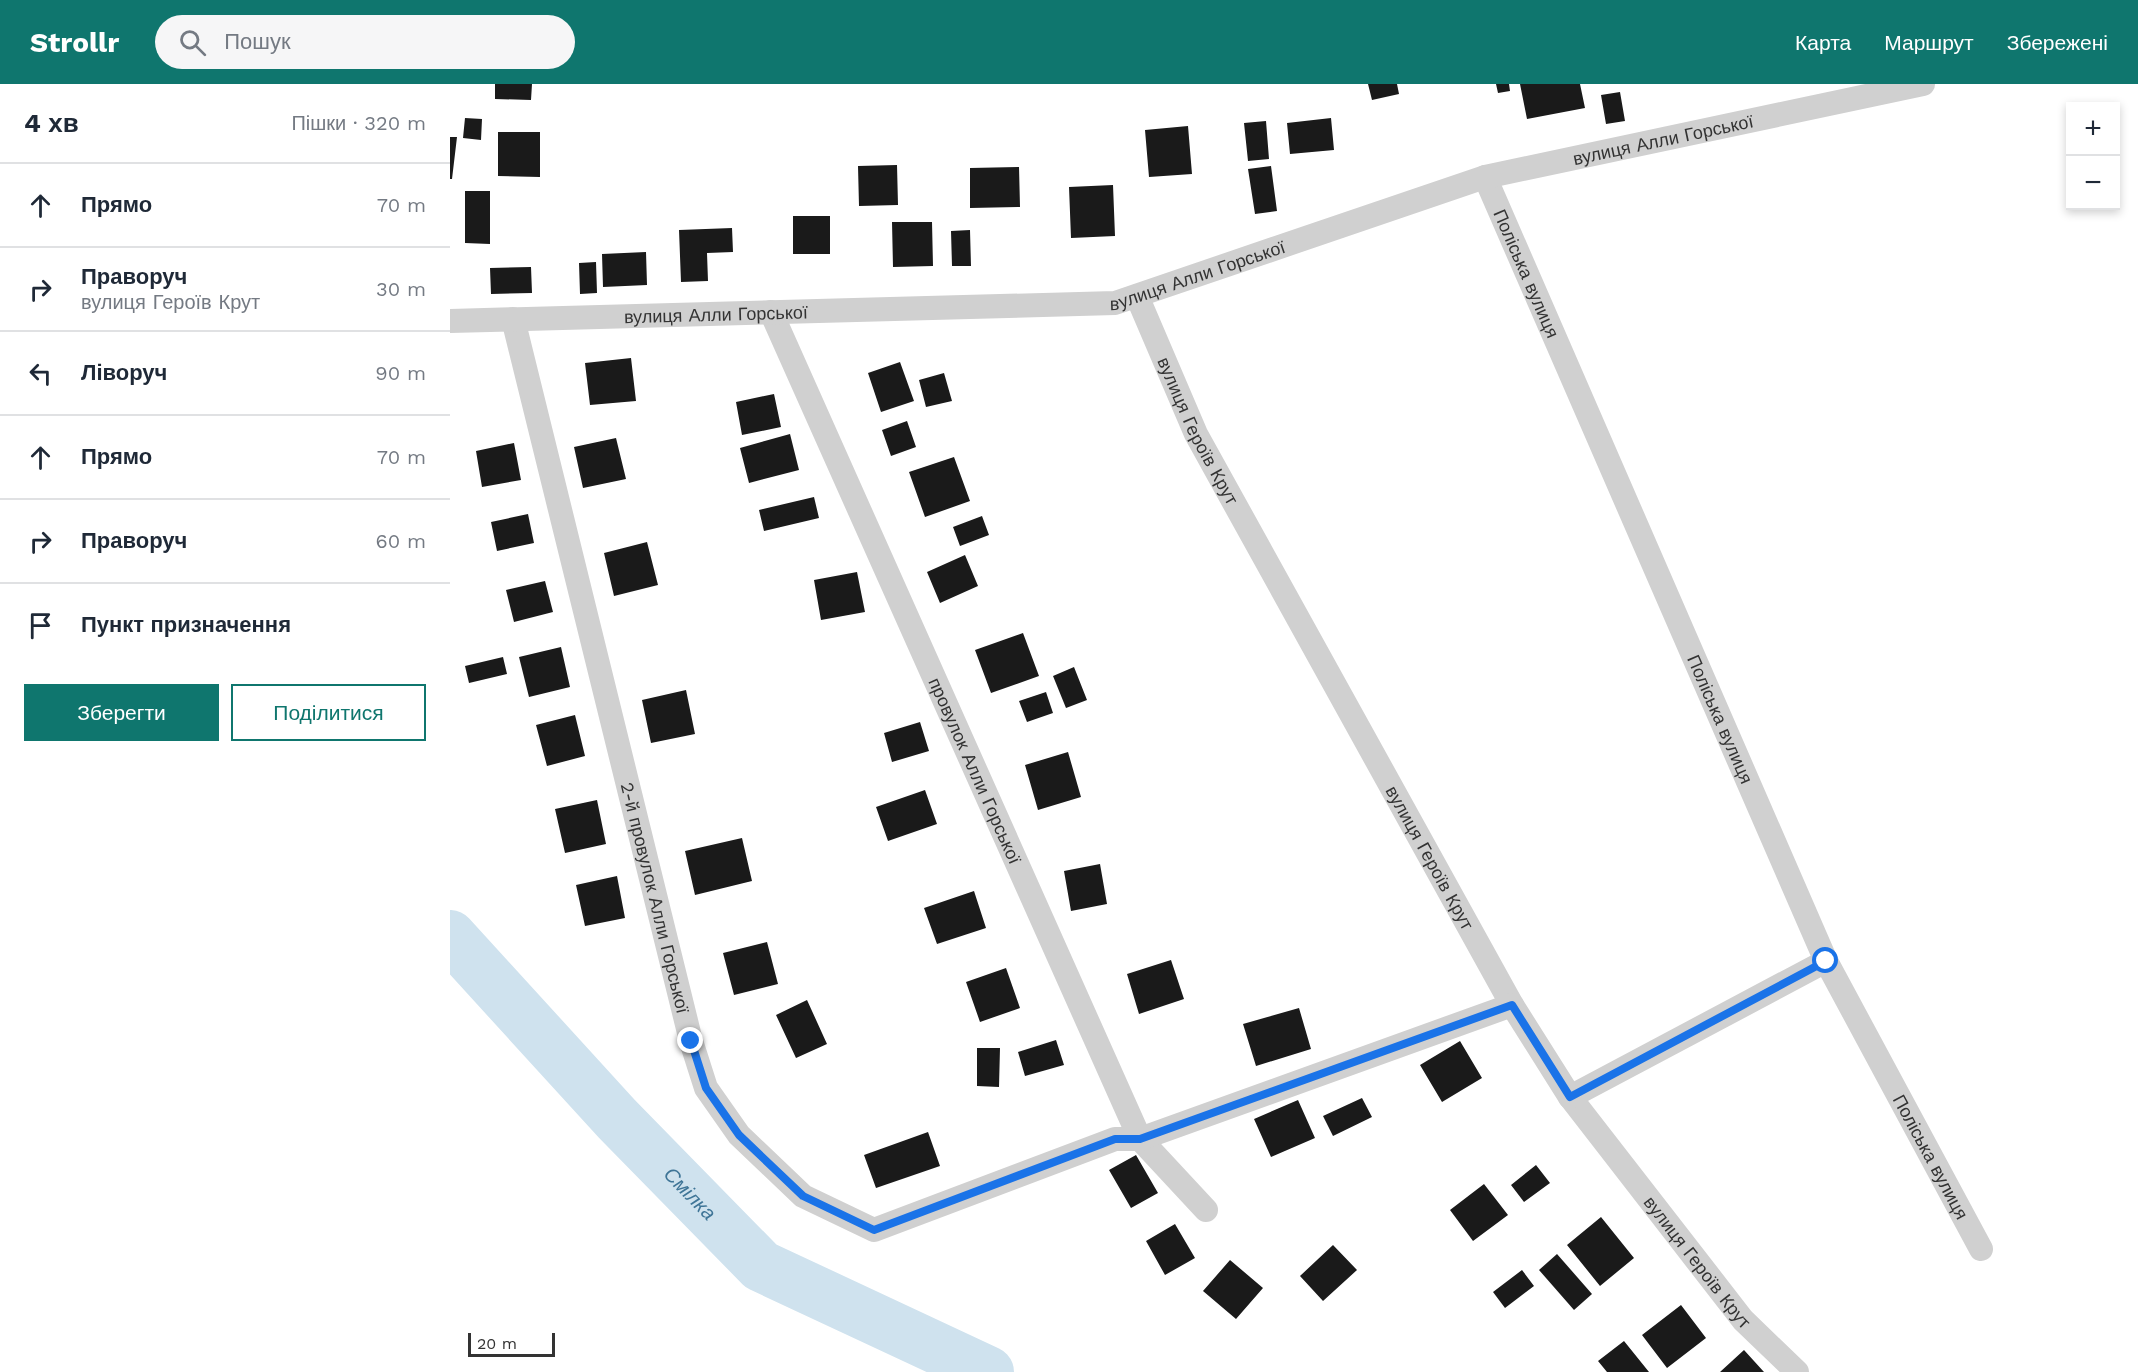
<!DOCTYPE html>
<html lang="uk">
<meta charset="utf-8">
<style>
:root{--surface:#fff;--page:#f6f6f7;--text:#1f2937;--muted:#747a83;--line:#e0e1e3;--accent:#0f766e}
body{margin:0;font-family:"Work Sans",sans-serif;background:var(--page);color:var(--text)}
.controls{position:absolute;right:18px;top:18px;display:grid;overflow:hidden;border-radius:0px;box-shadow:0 3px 9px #0003}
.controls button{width:54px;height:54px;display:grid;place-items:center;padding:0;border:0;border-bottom:2px solid var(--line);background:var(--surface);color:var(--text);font:30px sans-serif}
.scale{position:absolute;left:18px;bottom:15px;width:87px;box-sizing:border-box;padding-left:6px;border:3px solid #333;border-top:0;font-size:16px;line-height:21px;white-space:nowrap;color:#333;-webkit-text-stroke:4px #fff;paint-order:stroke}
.stop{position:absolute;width:18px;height:18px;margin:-14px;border:4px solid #1a73e8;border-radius:50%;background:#fff}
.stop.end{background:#1a73e8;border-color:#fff;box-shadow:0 2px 6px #0008}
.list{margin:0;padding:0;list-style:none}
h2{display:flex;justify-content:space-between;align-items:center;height:78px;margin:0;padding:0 24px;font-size:26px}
h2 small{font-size:20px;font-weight:400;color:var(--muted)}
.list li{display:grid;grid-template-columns:39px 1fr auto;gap:18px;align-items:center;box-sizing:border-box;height:84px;padding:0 24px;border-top:2px solid var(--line)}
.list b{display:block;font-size:22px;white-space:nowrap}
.list p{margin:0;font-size:20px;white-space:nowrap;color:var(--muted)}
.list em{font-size:20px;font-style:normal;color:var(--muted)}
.actions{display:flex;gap:12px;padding:18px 24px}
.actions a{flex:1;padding:14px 0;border:2px solid var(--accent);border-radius:0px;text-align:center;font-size:21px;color:var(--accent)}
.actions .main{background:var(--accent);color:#fff}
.icon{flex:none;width:33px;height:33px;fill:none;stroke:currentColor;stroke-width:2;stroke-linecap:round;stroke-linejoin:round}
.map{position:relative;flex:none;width:1688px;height:1288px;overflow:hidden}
header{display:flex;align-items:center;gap:36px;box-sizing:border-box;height:84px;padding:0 30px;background:var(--accent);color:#fff}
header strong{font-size:28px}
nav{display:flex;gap:33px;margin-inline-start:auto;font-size:21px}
.search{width:420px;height:54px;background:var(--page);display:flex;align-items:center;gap:15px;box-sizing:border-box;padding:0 21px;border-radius:33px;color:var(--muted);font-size:22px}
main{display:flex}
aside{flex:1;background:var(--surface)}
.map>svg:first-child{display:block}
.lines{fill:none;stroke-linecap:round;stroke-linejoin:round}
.river{stroke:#cfe2ee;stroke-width:52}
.building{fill:#1a1a1a}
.minor{stroke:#d0d0d0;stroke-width:24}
.route{stroke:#1a73e8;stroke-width:8}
.labels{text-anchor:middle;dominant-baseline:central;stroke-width:6;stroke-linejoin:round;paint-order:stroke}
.street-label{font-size:18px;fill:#333;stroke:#fff}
.water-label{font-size:20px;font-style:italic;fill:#3f7597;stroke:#fff}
</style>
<header>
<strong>Strollr</strong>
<div class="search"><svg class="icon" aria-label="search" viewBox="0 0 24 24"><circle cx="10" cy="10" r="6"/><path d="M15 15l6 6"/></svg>Пошук</div>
<nav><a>Карта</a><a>Маршрут</a><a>Збережені</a></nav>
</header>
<main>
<aside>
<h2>4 хв<small>Пішки · 320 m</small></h2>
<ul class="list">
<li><svg class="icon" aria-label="ahead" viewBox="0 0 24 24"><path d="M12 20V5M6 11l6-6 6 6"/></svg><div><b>Прямо</b></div><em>70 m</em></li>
<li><svg class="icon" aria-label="right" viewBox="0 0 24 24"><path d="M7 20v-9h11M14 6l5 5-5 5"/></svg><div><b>Праворуч</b><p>вулиця Героїв Крут</p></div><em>30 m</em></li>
<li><svg class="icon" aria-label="left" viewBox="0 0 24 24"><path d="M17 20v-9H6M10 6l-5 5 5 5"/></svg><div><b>Ліворуч</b></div><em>90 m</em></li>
<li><svg class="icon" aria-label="ahead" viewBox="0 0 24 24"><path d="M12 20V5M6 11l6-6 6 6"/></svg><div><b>Прямо</b></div><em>70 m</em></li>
<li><svg class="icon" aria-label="right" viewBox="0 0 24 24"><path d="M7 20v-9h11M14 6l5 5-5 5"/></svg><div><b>Праворуч</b></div><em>60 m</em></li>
<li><svg class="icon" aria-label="arrive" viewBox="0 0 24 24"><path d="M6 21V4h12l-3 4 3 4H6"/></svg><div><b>Пункт призначення</b></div></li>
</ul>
<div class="actions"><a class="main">Зберегти</a><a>Поділитися</a></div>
</aside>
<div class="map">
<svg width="1688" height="1288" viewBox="0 0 1688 1288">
<rect width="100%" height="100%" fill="#fff"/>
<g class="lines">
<path class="river" id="s1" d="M0,852L167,1035L311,1182L538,1288"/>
</g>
<path class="building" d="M45,0H82L81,16L45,15Z
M918,0H947L949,10L922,16Z
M1046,0H1059L1060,7L1048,9Z
M1070,0H1130L1135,24L1077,35Z
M1170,8L1175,37L1156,40L1151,11Z
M15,34L32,35L31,56L13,54Z
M881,34L884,66L840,70L837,39Z
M816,37L819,75L798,77L794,39Z
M738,42L742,90L699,93L695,46Z
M48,48H90V93L48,92Z
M0,53H7L2,95H0Z
M447,81L448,121L409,122L408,82Z
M821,82L827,127L805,130L798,85Z
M569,83L570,123L520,124V84Z
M663,101L665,152L621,154L619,103Z
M15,107H40V160L15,159Z
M343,132H380V170H343Z
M442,138H482L483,182L443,183Z
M282,144L283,168L257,169L258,197L231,198L229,146Z
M520,146L521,182H502L501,147Z
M196,168L197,201L153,203L152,170Z
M146,178L147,209L130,210L129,179Z
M81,183L82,209L41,210L40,184Z
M181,274L186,317L140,321L135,279Z
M450,278L464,317L431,328L418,289Z
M494,289L502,317L476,323L469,296Z
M324,310L331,343L292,351L286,318Z
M457,337L466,363L441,372L432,346Z
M340,350L349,386L299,399L290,364Z
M166,354L176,395L133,404L124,363Z
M64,359L71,396L32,403L26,367Z
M504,373L520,417L475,433L459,388Z
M364,413L369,434L314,447L309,426Z
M78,430L84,459L47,467L41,438Z
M532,432L539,451L510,462L503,443Z
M197,458L208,501L164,512L154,469Z
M515,471L528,502L490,519L477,488Z
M407,488L415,528L371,536L364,496Z
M95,497L103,528L64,538L56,506Z
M573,549L589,592L541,609L525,566Z
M111,563L120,603L79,613L69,573Z
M53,573L57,590L19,599L15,582Z
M624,583L637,616L616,624L603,592Z
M236,606L245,650L201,659L192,616Z
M596,608L603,629L577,638L569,617Z
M125,631L135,672L97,682L86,641Z
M470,638L479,667L442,678L434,649Z
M618,668L631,713L588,726L575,681Z
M475,706L487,740L438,757L426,723Z
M147,716L156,760L115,769L105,725Z
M292,754L302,797L245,811L235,767Z
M650,780L657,820L621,827L614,787Z
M167,792L175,834L135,842L126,801Z
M524,807L536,844L487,860L474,824Z
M317,858L328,900L284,911L273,869Z
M721,876L734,915L689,930L677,890Z
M556,884L570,924L530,938L516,898Z
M357,916L377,960L346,974L326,931Z
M849,924L861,965L806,982L793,940Z
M606,956L614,981L575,992L568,968Z
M1010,957L1032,994L992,1018L970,981Z
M527,964H550L549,1003L527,1002Z
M912,1014L922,1033L883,1052L873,1032Z
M848,1016L865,1054L821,1073L804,1035Z
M478,1048L490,1082L426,1104L414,1071Z
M686,1071L708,1109L681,1124L659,1086Z
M1086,1081L1100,1099L1074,1118L1061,1101Z
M1034,1100L1058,1131L1023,1157L1000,1126Z
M1151,1133L1184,1174L1150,1202L1117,1161Z
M725,1140L745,1174L715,1191L696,1157Z
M883,1161L907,1186L873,1217L850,1192Z
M1107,1170L1142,1210L1124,1226L1089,1186Z
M780,1176L813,1204L786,1235L753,1207Z
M1072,1186L1084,1202L1055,1224L1043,1208Z
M1231,1221L1256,1254L1217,1284L1192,1251Z
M1174,1257L1199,1288H1157L1148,1277Z
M1294,1266L1314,1288H1270Z"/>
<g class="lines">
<g class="minor">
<path id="s2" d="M1035,93L1376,877L1531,1165"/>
<path id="s3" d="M687,212L746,350L1062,921L1120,1013L1293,1236L1347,1288"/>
<path id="s4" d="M321,228L690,1055L756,1126"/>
<path id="s5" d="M63,235L241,957L256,1004L289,1051L353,1112L424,1146L665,1055H690L1062,921"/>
<path id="s6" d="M0,237L665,219L1035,93L1473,0"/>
<path d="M1120,1013L1376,877"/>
</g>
</g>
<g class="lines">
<path class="route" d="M241,957L256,1004L289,1051L353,1112L424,1146L665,1055H690L1062,921L1120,1013L1376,877"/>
</g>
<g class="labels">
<g class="street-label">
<text stroke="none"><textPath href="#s6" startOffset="1238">вулиця Алли Горської</textPath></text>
<text stroke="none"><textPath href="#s6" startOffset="752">вулиця Алли Горської</textPath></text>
<text stroke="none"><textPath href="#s2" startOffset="105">Поліська вулиця</textPath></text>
<text stroke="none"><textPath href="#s6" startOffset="266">вулиця Алли Горської</textPath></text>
<text stroke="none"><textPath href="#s3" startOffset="148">вулиця Героїв Крут</textPath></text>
<text stroke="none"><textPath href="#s2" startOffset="591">Поліська вулиця</textPath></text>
<text stroke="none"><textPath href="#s4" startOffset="502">провулок Алли Горської</textPath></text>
<text stroke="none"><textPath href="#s3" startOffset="634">вулиця Героїв Крут</textPath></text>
<text stroke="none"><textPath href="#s5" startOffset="596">2-й провулок Алли Горської</textPath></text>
<text stroke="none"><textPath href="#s2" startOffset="1077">Поліська вулиця</textPath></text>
<text stroke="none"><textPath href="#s3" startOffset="1120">вулиця Героїв Крут</textPath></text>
</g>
<g class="water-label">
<text stroke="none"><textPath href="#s1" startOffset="352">Смілка</textPath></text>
</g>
</g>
</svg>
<div class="controls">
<button>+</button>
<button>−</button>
</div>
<div class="scale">20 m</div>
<div class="stop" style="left:1376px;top:877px"></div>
<div class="stop end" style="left:241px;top:957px"></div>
</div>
</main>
